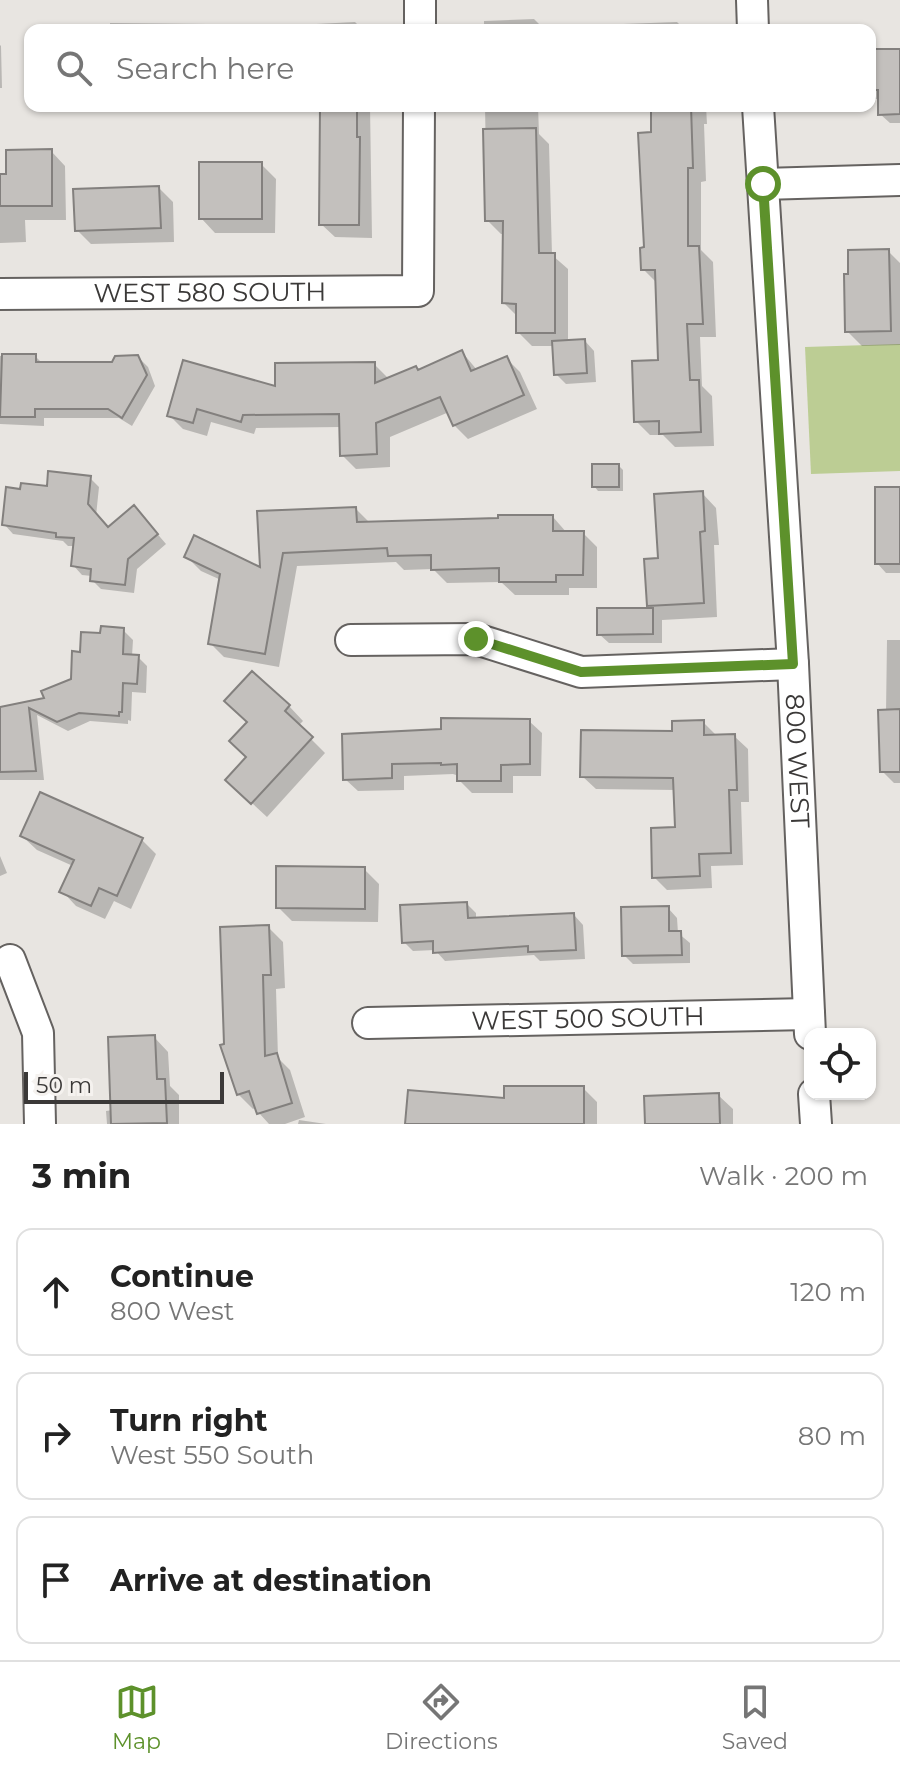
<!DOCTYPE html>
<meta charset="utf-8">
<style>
:root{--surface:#fff;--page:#f2f2f2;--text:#222;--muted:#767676;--line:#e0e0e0;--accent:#5d912b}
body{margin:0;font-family:Montserrat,sans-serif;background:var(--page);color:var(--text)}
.controls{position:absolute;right:24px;bottom:24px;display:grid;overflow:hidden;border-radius:16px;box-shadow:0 2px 6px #0004}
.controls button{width:72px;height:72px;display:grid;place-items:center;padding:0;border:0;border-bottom:2px solid var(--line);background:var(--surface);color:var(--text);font:40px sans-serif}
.scale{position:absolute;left:24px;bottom:20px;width:200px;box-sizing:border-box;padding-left:8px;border:4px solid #3b3938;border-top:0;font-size:22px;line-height:28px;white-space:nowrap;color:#3b3938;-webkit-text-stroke:6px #f5f2ef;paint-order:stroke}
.stop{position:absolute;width:24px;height:24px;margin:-18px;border:6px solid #5d912b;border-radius:50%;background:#fff}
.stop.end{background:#5d912b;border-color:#fff;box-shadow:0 2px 8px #0008}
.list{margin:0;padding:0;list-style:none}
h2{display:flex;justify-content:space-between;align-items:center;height:104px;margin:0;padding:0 32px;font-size:34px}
h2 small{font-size:26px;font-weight:400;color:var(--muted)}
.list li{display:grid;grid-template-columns:52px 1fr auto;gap:24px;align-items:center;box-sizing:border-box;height:128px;margin:0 16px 16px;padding:0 16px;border:2px solid var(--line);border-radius:16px}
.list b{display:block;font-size:30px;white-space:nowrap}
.list p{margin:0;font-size:26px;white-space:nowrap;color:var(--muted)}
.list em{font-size:26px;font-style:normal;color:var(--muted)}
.icon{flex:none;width:44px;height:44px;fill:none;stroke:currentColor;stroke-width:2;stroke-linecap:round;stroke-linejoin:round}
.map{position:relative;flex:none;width:900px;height:1124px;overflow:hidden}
.search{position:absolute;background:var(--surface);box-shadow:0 2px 6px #0004;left:24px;right:24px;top:24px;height:88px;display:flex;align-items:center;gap:20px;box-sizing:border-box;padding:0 28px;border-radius:16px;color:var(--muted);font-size:30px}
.sheet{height:536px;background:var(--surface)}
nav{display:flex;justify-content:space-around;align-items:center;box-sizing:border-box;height:112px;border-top:2px solid var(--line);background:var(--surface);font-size:22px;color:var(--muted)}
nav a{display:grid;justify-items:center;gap:4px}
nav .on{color:var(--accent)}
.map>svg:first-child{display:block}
.green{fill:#bccd94}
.shadow{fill:#0003}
.building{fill:#c3c0bd;stroke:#83807e;stroke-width:2}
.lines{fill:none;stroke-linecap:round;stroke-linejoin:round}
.minor-casing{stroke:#656260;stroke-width:34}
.minor{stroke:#fff;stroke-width:30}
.route{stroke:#5d912b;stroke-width:10}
.labels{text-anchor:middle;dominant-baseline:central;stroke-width:8;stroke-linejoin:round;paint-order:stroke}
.street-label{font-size:26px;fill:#3b3938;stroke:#f5f2ef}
</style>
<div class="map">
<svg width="900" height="1124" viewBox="0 0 900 1124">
<rect width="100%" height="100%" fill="#e8e5e1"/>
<path class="green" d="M900,344V471L811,474L805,347Z"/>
<path class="shadow" d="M534,19L542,27L677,22L685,30H484V21Z
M355,22L363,30H110V23L297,25Z
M0,45L1,46L2,88H0Z
M870,51H900V123H890L880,114V99H870Z
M370,106L372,238L335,237L321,224L322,112L316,106Z
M485,106H538L539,134L549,144L552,255L568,269V342L585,341L594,351L596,382L566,384L556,374L554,346H532L518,332V317L504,303L505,234H501L487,220Z
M653,106H706L707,124H704L706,181L701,182V250L713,262L716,337H700L702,386L712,396L714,446L675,447L663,435H650L636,421L660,362L658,284L643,269Z
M51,151L65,166L66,220H25L26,242L0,243V176H8Z
M261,164L276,179L275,233H215L201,218Z
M159,188L173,202L174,242L91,244L77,230Z
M888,251L900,263V345L862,346L847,331Z
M462,352L477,370L506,358L520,372L537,409L468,439L454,425L449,412L390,437V467L356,469L342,455L341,427L256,428L254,434L211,422L207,436L183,429L169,415L374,364L389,379L419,371Z
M0,356H35L43,364H113L138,357L148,367L155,386L132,426L119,418H44V426L0,424Z
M619,466L623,470V491H598L594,486Z
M90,478L99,487L96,516L108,529L143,517L166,544L137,569L134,593L101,589L92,580V576L82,575L73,565L75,546H68L63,541L13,534L4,524L22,491Z
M900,489V573H886L877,563Z
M702,493L716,508L719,545H714L717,617L662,620V643H609L599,634V610H653L649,605L660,560Z
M356,509L371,524L553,517L567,533H583L597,547V588H569V595H515L501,582L447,583L433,569L404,570L396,562L297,566L279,667L224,657L210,643L221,580L201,571L187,557L262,570L259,513Z
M123,630L133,640L132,656L138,657L147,666L146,693L132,692L131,721L128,720V724L90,721L68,731L37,715L44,780H0V709L47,699L73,680L81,654L102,636Z
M887,640H900V783H894L882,771L886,712Z
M289,706L303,721L298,726L325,753L267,817L227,780Z
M529,721L542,733L541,776H513V793H472L459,780V776L453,774L404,776V790L358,791L345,779L443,730Z
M703,722L716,735L734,736L748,749L749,802H741L743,865L711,866L712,888L667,890L654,877L677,829L676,790L596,789L582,776Z
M22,836L142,840L156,854L131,909L114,901L105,919L76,906L62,891L73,866L37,850Z
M0,856L7,873L0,876Z
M364,869L379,884L378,922L292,921L278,907Z
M467,904L476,913V919L574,915L583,925L585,959L540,961L534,955L445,961L435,950L413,951L404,942Z
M668,908L677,918L678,933L690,943V963L633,964L624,955Z
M268,927L283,942L285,988L276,989L278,1058L290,1070L305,1117L285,1124H269L259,1113L257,1107L253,1109L238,1094L226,1045Z
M154,1037L168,1052L170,1086L179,1095V1124H107L106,1111L113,1110Z
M583,1088L597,1102V1124H407L506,1100Z
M718,1095L733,1109V1124H647Z
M299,1120L326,1124H298Z"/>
<path class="building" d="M870,49H900V114L878,115V90H870Z
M320,106H357V137H360L359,225H319Z
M651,106H691L693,168H688V246H699L703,324H687L690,380H699L701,432L659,434V421L634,422L632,361L658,360L655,270H641L640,248L644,247L638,133L651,132Z
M536,128L539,253H555V333H516V304L502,303L503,221H485L483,129Z
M52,149V206H0V174H6V150Z
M199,162H262V219H199Z
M159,186L161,228L75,231L73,189Z
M889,249L891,331L845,332L844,274H848V250Z
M585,339L587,373L554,375L552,341Z
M462,350L471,371L507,356L524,395L453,426L440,397L376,423L377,454L340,456L339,414L243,415L241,422L197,409L193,423L167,416L183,360L275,386V363L375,362V383L416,366L418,370Z
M2,354H36V362H112L115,356L138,355L147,375L122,418L108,409H35V417H0Z
M592,464H619V487H592Z
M48,471L91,476L88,504L108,527L134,505L158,534L128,559L125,585L90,581L91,569L71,566L74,538L56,537V533L2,525L6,487L20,489L21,483L47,486Z
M875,487H900V564H875Z
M703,491L705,531L700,532L704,603L647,606L644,559L658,558L654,494Z
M356,507L357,522L498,518V515H553V531H584L583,575H556V582H499V568L431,570V555L388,556L387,548L283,553L265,654L208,644L220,574L184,557L194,535L260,567L257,511Z
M597,608H653V634L597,635Z
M101,626L124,628L123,654L139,655L137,684L123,683L122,712H119V716L79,713L57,722L29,708L36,771L0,772V707L44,698L41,691L71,679L72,651L80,652L81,632L100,633Z
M252,671L290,705L285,711L313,737L251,804L225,780L246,757L229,741L247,722L224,701Z
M900,709V772H880L878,710Z
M441,718L530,719V764L501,765V781H457V764L441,765V763L392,764V778L343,780L342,734L441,729Z
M704,720V735L735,734L737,790H729L731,853L699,854L700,876L652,878L651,828L675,827L673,778L580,777L581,730L672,731V721Z
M40,792L143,838L117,896L99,888L91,906L59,892L74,860L20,836Z
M276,866L365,867V909L276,908Z
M467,902L468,918L574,913L576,950L528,952V946L433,953V941L402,943L400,905Z
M669,906V931H681L682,955L622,956L621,907Z
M269,925L271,975H263L265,1056L277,1053L292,1103L257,1114L249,1091L237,1095L220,1045L224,1044L220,927Z
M155,1035L157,1079H165L167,1123L111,1124L108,1037Z
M504,1086H584V1124H405L408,1090L504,1098Z
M719,1093L720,1124H645L644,1096Z"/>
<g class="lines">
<g class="minor-casing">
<g id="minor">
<path d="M752,0L753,30"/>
<path d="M420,30V0"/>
<path id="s1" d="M758,106L793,664L810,1034"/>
<path d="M763,184L900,180"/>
<path id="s2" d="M0,294L418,291L419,106"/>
<path d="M351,640L476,639L581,672L793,664"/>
<path d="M10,960L38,1033L40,1124"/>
<path id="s3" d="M368,1023L809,1014"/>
<path d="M814,1094L816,1124"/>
</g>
</g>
<use href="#minor" class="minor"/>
</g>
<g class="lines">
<path class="route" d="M476,639L581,672L793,664L763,184"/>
</g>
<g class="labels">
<g class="street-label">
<text stroke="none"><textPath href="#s2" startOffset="210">WEST 580 SOUTH</textPath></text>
<text stroke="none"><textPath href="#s1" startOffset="656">800 WEST</textPath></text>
<text stroke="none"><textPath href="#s3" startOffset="220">WEST 500 SOUTH</textPath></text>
</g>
</g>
</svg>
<div class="controls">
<button><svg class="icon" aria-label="locate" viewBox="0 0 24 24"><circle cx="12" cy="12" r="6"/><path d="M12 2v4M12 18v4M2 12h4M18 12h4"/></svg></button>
</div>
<div class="scale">50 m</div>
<div class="stop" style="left:763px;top:184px"></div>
<div class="stop end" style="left:476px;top:639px"></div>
<div class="search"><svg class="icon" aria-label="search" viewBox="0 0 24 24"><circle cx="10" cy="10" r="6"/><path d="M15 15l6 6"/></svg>Search here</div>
</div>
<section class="sheet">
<h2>3 min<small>Walk · 200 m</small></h2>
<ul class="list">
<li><svg class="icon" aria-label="ahead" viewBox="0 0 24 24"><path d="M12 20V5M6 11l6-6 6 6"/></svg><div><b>Continue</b><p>800 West</p></div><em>120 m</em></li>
<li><svg class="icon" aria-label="right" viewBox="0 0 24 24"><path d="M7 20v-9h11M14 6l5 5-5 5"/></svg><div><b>Turn right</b><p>West 550 South</p></div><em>80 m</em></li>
<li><svg class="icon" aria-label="arrive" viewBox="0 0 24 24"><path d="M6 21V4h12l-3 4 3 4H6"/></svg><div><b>Arrive at destination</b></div></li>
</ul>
</section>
<nav>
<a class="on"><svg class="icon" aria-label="map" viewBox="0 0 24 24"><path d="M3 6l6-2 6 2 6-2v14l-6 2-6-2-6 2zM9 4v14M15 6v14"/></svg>Map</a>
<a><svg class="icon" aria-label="directions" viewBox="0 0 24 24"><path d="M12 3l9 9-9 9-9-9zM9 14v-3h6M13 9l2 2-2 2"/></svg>Directions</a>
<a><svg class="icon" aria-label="saved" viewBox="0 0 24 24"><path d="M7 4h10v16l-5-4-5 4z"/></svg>Saved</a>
</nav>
